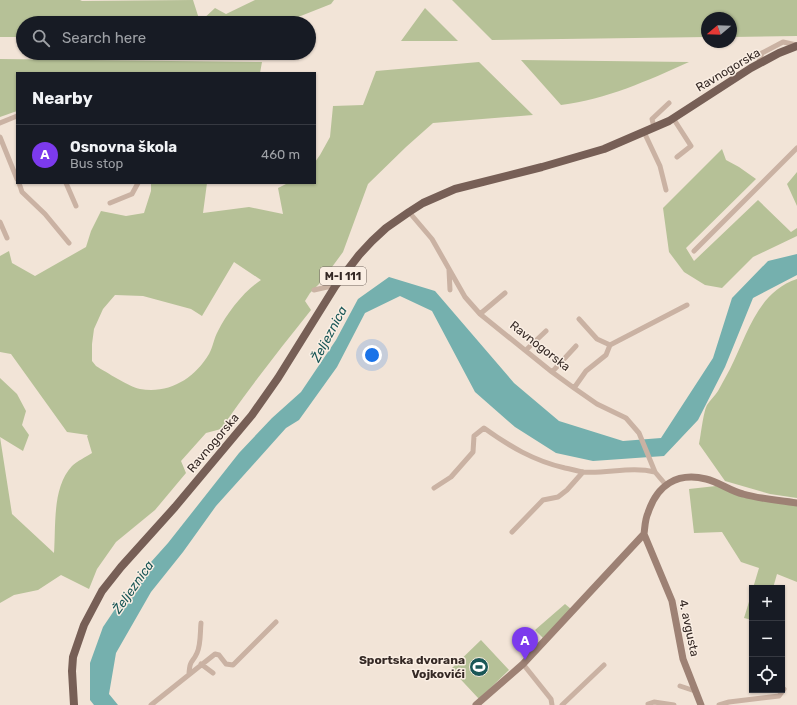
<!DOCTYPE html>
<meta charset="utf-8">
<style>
:root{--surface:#171b24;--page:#20242c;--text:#f1f3f6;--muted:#9ea1a6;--line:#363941;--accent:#7c3aed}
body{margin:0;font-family:Rubik,sans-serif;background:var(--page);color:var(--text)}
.controls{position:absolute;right:12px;bottom:12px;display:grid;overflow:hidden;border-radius:0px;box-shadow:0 1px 3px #0004}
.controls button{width:36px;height:36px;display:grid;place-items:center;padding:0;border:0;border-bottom:1px solid var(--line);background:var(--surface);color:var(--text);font:20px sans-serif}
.compass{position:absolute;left:701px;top:12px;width:36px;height:36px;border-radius:50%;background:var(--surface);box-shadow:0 1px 3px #0004;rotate:251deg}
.you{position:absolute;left:372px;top:355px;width:14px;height:14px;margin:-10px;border:3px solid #fff;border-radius:50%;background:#1a73e8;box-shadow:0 0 0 6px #1a73e833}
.badge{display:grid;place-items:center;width:26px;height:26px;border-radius:50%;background:var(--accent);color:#fff;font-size:13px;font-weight:700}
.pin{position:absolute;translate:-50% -33px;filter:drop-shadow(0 1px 2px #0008)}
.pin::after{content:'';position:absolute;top:21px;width:14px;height:12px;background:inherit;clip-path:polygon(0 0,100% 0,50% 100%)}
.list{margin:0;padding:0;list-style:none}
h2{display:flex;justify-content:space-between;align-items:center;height:52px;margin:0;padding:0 16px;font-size:17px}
h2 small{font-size:13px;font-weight:400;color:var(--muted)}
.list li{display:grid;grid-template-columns:26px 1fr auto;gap:12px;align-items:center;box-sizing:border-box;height:60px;padding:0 16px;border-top:1px solid var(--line)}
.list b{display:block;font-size:15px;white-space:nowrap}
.list p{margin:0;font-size:13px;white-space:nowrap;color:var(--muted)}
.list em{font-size:13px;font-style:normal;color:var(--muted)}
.icon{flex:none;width:22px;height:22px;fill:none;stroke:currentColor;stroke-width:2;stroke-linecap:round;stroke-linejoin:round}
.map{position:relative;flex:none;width:797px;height:705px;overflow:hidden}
.search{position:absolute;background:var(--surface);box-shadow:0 1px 3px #0004;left:16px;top:16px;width:300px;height:44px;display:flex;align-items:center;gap:10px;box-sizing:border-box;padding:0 14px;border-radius:22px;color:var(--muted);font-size:15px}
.panel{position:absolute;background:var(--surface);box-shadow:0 1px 3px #0004;left:16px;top:72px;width:300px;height:112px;border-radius:0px}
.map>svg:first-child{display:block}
.green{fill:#b6c197;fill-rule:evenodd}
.water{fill:#75b0ae}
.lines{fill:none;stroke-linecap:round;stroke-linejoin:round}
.street{stroke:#cab2a3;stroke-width:5}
.secondary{stroke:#9d8174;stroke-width:7}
.primary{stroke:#775f56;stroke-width:8}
.labels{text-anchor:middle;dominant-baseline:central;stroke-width:3;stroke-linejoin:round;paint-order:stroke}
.shield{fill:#faeee3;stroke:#70645e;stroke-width:1}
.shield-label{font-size:11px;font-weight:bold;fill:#352925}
.street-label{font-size:12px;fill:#352925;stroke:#faeee3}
.poi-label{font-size:12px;font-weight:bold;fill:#352925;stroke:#faeee3;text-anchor:end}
.water-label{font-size:13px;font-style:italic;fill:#1a5757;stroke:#faeee3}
</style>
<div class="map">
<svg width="797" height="705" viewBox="0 0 797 705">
<rect width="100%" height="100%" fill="#f2e4d7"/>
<path class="green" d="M0,0H80L82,1L193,0L200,22L215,8L226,14L255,0H334L331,4L283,23H23V37H0Z
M452,0H797V36L731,37V18H707V37L492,40Z
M425,8L458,41H401Z
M0,59L262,62L260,73H17V111L0,117Z
M521,60L689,62C647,81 607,99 561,105Z
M479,62L533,115L433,123L406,147L368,184L343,252L321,282L310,293L305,301L311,310C280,349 249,388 221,429L206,433L181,461L186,473L155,510L116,542L97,569L89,589L61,575L38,590L14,595L0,603V378L17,394L26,411L22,425L29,435L23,451L0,437L12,514L54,553C56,526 52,487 72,466C77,461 86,457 92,453L87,436L88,435L67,432L11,354L0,352V256L9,251L12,263L35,276L86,247L91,231L101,211L126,216L144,213L151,191V183H207L203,213L249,207L283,214L278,188L288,183H315V162L320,155L330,137L333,106L363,105L376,71ZM234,262L261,280C244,291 227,313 218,331C214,338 213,347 209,354C194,379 169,394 140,389C130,387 106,372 96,366L92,361V344L94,329L103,309L115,295L143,296L191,309L202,316Z
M722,149L726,160L739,167L756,179L686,248L694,261L758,200L791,232L797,228V236L753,257L722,288L705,285L684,272L669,252L663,208Z
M797,172V206L787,184Z
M797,279V498L770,494L725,481L699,444C701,435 703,413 707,405C710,400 715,396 718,391C722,384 726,376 730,369C747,336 757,292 797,279Z
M716,486L797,505V582L777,574L773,588H753L759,568L741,562L722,532L694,533L689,489Z
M752,592V620L744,618Z
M565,604L571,609L543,638L535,630Z
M481,640L509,670L479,699L451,669Z"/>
<path class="water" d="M797,254V275L753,298L725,367L698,420L664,456L593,461L556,453L515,427L475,392L432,311L400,296L365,313L337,367L299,420L286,428L216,506L183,552L151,592L116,653L109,694L118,705H94L90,700V663L103,627L134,581L168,543L239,453L272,418L301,392L336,340L358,299L389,277L435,291L514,383L559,421L623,441L661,438L713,358L732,298L768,261Z"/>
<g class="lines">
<path class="street" d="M758,64L762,53L783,42L797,45
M673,118L691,146L677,157
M0,123L17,116
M654,127L652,119L669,103
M644,132L660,166L666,190
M0,137L17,179
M19,183L22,192L45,214L69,243
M66,183L76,206
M110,203L132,194L138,183
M409,212L432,239L465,297L480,314L552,372L574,388L597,404L626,418L639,433L655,472L666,485
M0,222L7,238
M694,251L797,148
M449,270L450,290
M343,281L345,278L358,273
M314,290L336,285
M480,314L505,293
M579,319L597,339L610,345
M526,350L546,331
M552,372L576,346
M574,388L586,371L606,355L610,345L687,305
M434,488L451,477L473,452L474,436L484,428C509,446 534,461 565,468C571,469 577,471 583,472C607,474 631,466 655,472
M512,532L543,500L558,497L567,490L583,472
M201,664L213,673
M523,664L551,699L552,705
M189,674C190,659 192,664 197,653C201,644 200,633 201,623
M680,686L695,691
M648,704L654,702L674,705
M151,705L215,654L219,655L226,664L233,665L276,622
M562,705L604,665
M719,705L729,702L779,696L784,689"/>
<path class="secondary" d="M644,534L672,601L683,659L701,705
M476,705L523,664L644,534C645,527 645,519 648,513C657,485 677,472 706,479C719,482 730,491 743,494C760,499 779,500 797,503"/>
<path class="primary" d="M74,705L72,671L73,657L84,625L102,591L121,567L175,507L252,415L278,378L336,285L359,255L372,241L386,228L409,212L423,203L455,189L542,167L604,149L669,121L751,68L779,53L797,46"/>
</g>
<defs>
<g id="stadium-disc" transform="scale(1)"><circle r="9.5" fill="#1a5757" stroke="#faeee3"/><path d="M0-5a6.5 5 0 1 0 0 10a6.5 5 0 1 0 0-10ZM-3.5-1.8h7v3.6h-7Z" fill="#fff"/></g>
</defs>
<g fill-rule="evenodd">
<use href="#stadium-disc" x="479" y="667"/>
</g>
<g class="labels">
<rect class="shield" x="320" y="267" width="46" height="18" rx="3"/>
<g class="shield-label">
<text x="343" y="276">M-I 111</text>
</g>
<g class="street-label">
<text transform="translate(728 70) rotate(-31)">Ravnogorska</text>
<text transform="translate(540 346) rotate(38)">Ravnogorska</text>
<text transform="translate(213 443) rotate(-50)">Ravnogorska</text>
<text transform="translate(689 628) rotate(78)">4. avgusta</text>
</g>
<g class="poi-label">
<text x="465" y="660">Sportska dvorana<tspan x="465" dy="14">Vojkovići</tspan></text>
</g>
<g class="water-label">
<text transform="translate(329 334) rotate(-62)">Željeznica</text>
<text transform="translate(133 587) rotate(-55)">Željeznica</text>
</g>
</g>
</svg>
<div class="controls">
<button>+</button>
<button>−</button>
<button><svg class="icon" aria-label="locate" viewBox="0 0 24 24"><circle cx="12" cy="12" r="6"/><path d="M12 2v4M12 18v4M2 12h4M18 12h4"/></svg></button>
</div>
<svg class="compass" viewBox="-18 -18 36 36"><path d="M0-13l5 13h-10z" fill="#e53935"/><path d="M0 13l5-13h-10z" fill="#9ea1a6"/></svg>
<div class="you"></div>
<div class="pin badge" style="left:525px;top:660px">A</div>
<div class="search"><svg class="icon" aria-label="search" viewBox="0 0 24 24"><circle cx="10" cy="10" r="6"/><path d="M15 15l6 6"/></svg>Search here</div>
<section class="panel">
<h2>Nearby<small></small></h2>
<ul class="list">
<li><span class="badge">A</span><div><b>Osnovna škola</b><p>Bus stop</p></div><em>460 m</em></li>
</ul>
</section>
</div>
